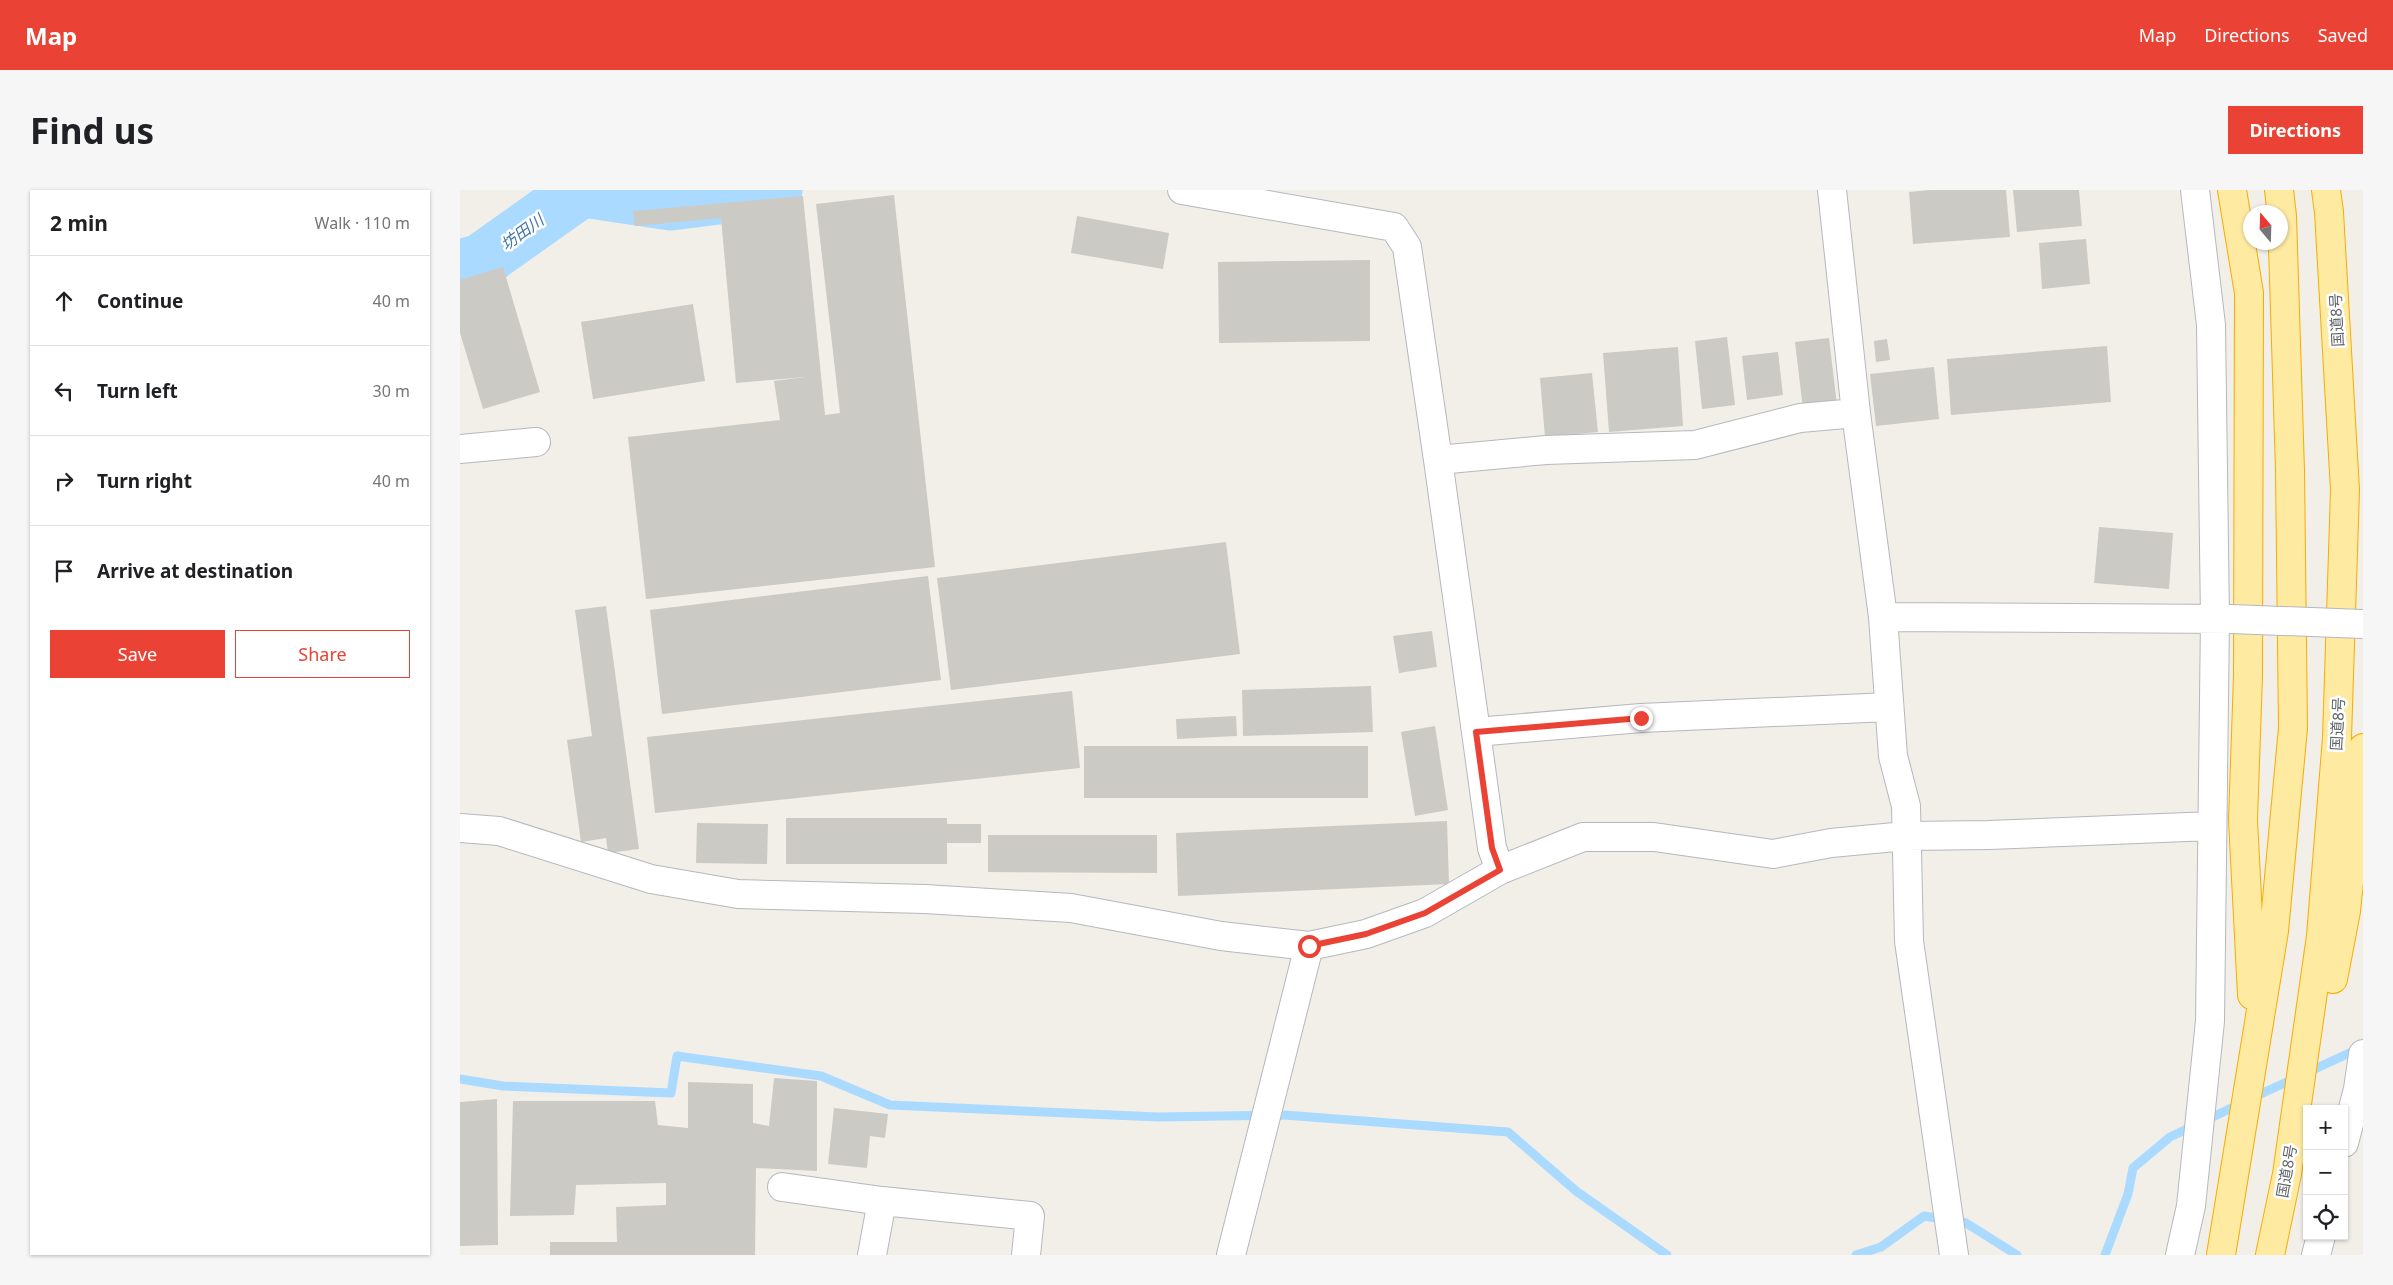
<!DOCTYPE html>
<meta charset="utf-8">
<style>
:root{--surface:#fff;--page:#f6f6f6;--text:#202124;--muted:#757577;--line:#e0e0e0;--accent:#ea4335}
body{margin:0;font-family:"Noto Sans","Noto Sans JP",sans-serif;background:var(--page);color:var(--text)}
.controls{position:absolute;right:15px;bottom:15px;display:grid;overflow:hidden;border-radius:0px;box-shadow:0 1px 4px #0004}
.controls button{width:45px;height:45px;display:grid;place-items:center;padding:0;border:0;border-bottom:1px solid var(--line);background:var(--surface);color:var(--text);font:25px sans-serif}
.compass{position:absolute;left:1783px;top:15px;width:45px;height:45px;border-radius:50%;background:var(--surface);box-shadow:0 1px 4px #0004;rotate:341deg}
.stop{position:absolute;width:15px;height:15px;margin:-11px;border:4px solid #ea4335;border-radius:50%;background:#fff}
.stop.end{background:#ea4335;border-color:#fff;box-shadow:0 1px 5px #0008}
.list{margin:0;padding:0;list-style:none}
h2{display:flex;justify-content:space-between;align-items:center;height:65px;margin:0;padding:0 20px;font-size:21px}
h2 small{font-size:16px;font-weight:400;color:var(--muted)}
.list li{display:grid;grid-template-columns:32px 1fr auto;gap:15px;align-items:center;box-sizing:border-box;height:90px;padding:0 20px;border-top:1px solid var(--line)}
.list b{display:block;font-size:19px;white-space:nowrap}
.list em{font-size:16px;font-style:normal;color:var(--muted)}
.actions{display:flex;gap:10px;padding:15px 20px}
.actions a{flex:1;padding:11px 0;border:1px solid var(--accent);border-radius:0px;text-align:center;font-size:18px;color:var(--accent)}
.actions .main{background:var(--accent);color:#fff}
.icon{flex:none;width:28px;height:28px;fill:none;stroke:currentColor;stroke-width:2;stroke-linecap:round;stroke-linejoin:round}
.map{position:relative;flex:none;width:1903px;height:1065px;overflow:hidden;border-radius:0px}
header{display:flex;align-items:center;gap:30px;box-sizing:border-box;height:70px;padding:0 25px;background:var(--accent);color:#fff}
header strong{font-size:24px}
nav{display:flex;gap:28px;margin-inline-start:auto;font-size:18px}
.intro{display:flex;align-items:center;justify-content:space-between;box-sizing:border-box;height:120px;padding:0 30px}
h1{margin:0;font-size:35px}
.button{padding:12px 22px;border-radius:0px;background:var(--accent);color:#fff;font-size:18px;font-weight:700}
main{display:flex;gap:30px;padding:0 30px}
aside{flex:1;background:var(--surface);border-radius:0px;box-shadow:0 1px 4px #0004}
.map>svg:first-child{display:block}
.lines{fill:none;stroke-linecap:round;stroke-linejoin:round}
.stream{stroke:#aadaff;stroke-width:9}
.river{stroke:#aadaff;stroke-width:55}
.building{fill:#cccac5}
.minor-casing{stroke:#b5b8bc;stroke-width:30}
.trunk-casing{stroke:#f9ab00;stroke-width:30}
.minor{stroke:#fff;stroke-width:28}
.trunk{stroke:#feeaa1;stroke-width:28}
.minor-bridge-casing{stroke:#b5b8bc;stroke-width:30;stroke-linecap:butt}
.minor-bridge{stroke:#fff;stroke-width:28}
.route{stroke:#ea4335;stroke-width:6}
.labels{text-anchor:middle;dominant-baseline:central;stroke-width:5;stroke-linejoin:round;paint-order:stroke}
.street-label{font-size:15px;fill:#5f6368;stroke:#fff}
.water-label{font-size:16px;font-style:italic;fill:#4174aa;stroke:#fff}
</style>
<header>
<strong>Map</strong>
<nav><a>Map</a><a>Directions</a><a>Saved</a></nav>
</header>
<div class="intro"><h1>Find us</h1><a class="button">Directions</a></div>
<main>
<aside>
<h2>2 min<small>Walk · 110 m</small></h2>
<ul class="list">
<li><svg class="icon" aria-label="ahead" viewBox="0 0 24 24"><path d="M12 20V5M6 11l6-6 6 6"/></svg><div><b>Continue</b></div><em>40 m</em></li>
<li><svg class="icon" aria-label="left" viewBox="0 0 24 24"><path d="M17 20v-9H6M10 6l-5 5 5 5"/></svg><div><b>Turn left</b></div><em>30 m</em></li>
<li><svg class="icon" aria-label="right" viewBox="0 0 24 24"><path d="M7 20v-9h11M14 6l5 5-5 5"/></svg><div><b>Turn right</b></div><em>40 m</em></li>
<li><svg class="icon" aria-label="arrive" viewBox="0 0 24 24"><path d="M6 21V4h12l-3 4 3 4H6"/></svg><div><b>Arrive at destination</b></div></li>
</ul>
<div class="actions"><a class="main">Save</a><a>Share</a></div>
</aside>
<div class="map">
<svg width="1903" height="1065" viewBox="0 0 1903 1065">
<rect width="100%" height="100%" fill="#f1efe8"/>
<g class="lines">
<path class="stream" d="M0,889L43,896L211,903L217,866L361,886L430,915L698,927L824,925L1048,942L1116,1001L1207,1065
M1792,908L1898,859
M1396,1065L1421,1057L1464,1026L1506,1033L1557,1065
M1645,1065L1668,1004L1673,978L1710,947L1780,914"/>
<path class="river" d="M124,0L211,13L315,0
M0,77L21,71L121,0"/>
</g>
<path class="building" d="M1470,0H1546L1550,47L1453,54L1449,2Z
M1553,0H1619L1622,36L1557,42Z
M434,5L475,377L186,409L168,247L320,230L314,191L345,187L276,193L261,28L175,36L173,21L343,6L365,225L380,223L356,14Z
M617,26L709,43L703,79L611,63Z
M1626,49L1630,94L1582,99L1579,53Z
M910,70V151L759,153L758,72Z
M43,77L80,202L23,219L0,143V90Z
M233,114L245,191L133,209L121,132Z
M1267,147L1275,215L1242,219L1235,151Z
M1369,148L1377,215L1343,219L1335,152Z
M1427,149L1430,170L1416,172L1414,151Z
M1647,156L1651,212L1491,225L1487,169Z
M1218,157L1223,236L1149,242L1143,163Z
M1318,162L1323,205L1287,210L1282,166Z
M1474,177L1479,229L1416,236L1410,184Z
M1132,183L1138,242L1085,247L1080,188Z
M1639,337L1713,343L1709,399L1634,393Z
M766,352L780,464L491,500L477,388Z
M468,386L481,490L202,524L190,420Z
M146,416L179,659L148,663L146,648L121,652L107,550L132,546L115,420Z
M972,441L977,477L939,483L933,446Z
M911,496L913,542L783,546L782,500Z
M612,501L620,578L195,623L187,547Z
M776,526L777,546L717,549L716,529Z
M975,536L988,620L955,626L941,542Z
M624,556H908V608H624Z
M326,628H487V634H521V653H487V674H326Z
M987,631L989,694L718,706L716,643Z
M237,633L308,634L307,674L236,673Z
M528,645H697V683L528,682Z
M314,888L357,891V981L296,978L295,1065H90V1052H157L156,1017L206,1015V993L116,995L114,1025L50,1026L53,911H195L198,935L228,938V892L293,894V933L309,936Z
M37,909L38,1055L0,1056V912Z
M374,918L428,924L425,948L410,946L407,978L368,974Z"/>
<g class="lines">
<g class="minor-casing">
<path id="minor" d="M722,0L934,37L947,57L978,270
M1372,0L1396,223L1423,427L1433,566L1446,616L1449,751L1494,1065
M0,259L76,252
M1423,427L1771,429
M1016,542L978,270L1086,260L1235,255L1340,228L1396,223
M0,638L39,641L191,689L278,704L465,709L611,718L761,746L849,756L906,744L965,723L1040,680L1123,647H1194L1313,664L1371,653L1446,646L1529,645L1752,636
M1040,680L1032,658L1016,542L1181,528L1429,517
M1884,953L1898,899L1903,864
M322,997L422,1011L570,1026L566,1065
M412,1065L422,1011
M771,1065L849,756
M1720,1065L1731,1016L1750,831L1755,429L1751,135L1735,0
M1856,1065L1861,1046"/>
</g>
<g class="trunk-casing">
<path id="trunk" d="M1772,0L1789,103L1788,486L1783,630L1792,805
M1873,789L1886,721L1903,558
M1761,1065L1814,741L1833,538L1830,280L1822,26L1819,0
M1810,1065L1827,984L1861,746L1877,548L1885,300L1869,22L1866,0"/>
</g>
<use href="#minor" class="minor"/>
<use href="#trunk" class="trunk"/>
<g class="minor-bridge-casing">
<path id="minor-bridge" d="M1771,429L1903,434"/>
</g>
<use href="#minor-bridge" class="minor-bridge"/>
</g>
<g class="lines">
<path class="route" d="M849,756L906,744L965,723L1040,680L1032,658L1016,542L1181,528"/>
</g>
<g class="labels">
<g class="street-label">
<text transform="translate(1876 130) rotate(-93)">国道8号</text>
<text transform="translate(1877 534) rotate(-87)">国道8号</text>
<text transform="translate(1826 981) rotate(-80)">国道8号</text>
</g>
<g class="water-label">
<text transform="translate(62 42) rotate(-36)">坊田川</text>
</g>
</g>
</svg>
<div class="controls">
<button>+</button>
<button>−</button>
<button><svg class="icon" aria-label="locate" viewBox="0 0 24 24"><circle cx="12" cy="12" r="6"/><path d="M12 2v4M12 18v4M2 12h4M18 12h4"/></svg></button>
</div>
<svg class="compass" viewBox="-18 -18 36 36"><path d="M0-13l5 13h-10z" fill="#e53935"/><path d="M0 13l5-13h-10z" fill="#757577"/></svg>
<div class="stop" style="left:849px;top:756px"></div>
<div class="stop end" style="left:1181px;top:528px"></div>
</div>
</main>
